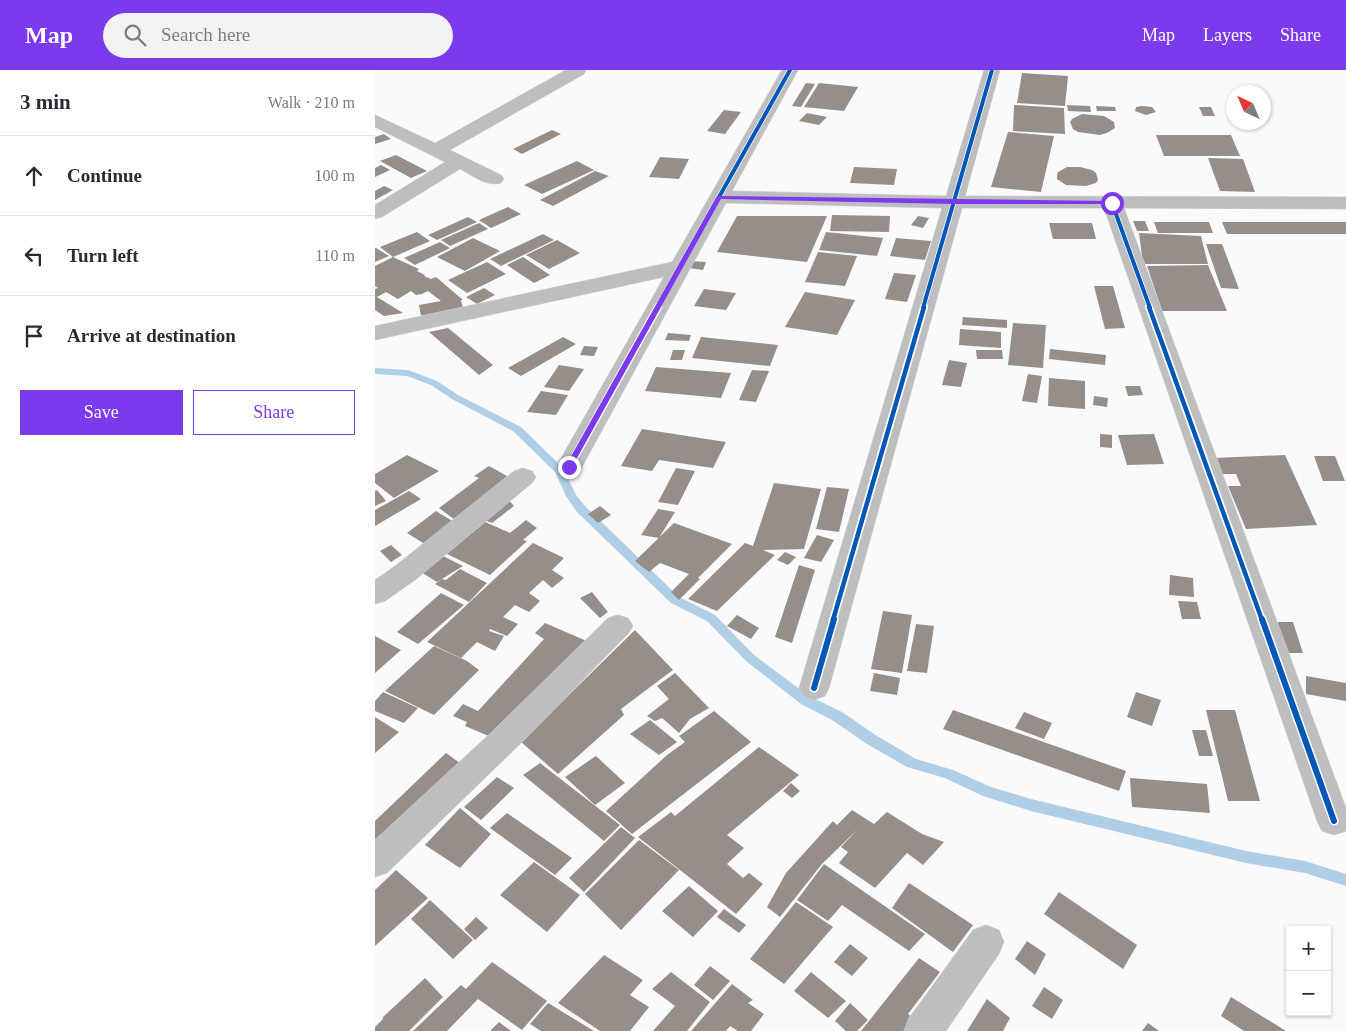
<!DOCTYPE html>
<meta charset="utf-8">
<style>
:root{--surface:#fff;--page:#f2f2f3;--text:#2b2b33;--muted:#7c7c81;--line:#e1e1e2;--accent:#7c3aed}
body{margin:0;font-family:"Times New Roman",serif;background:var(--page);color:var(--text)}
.controls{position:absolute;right:15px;bottom:15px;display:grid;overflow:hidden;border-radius:0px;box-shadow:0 1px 4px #0004}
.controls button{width:45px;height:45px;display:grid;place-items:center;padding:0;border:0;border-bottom:1px solid var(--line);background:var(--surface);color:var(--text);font:25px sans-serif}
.compass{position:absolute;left:851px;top:15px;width:45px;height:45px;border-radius:50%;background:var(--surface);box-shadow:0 1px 4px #0004;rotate:316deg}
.stop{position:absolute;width:15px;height:15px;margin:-11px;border:4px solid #7c3aed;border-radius:50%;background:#fff}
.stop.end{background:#7c3aed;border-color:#fff;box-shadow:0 1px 5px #0008}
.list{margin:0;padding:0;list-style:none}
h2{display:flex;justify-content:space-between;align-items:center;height:65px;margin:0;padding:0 20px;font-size:21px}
h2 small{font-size:16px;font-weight:400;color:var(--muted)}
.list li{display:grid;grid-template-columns:32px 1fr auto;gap:15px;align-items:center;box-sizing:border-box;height:80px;padding:0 20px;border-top:1px solid var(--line)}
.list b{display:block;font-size:19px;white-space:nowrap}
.list em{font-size:16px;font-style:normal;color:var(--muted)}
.actions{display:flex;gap:10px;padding:15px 20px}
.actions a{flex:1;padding:11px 0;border:1px solid var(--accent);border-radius:0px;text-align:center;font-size:18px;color:var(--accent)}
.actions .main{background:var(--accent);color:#fff}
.icon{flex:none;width:28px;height:28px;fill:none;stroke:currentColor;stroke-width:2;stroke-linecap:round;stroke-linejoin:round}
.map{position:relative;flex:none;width:971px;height:961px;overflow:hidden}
header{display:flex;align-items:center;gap:30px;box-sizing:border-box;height:70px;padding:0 25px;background:var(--accent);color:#fff}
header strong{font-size:24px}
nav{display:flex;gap:28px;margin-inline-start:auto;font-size:18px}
.search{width:350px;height:45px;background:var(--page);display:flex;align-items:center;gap:12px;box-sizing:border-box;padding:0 18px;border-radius:28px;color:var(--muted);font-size:19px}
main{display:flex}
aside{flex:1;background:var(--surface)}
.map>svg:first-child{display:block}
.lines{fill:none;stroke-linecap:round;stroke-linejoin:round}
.stream{fill:#b0cee6;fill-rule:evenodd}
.building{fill:#968f89}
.street-casing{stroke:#d7d5d8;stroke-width:1}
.street{fill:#bebdbf;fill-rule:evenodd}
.cycleway-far2-casing{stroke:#fff;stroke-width:5.5}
.cycleway-far1-casing{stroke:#fff;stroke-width:8}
.cycleway-casing{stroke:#fff;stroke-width:9}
.cycleway-far2{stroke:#0057b8;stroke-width:4}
.cycleway-far1{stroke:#0057b8;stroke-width:4.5}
.cycleway{stroke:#0057b8;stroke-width:6}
.route{fill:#7c3aed}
</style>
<header>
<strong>Map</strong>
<div class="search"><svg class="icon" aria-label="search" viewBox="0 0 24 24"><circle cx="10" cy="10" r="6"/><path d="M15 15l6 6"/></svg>Search here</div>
<nav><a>Map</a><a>Layers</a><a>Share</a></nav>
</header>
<main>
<aside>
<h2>3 min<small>Walk · 210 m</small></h2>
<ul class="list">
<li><svg class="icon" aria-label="ahead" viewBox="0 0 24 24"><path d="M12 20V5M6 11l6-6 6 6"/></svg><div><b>Continue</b></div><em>100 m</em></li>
<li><svg class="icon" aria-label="left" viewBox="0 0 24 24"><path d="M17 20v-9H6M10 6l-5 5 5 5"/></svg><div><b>Turn left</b></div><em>110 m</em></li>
<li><svg class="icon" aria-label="arrive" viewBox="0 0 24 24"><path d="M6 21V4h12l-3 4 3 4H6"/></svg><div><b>Arrive at destination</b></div></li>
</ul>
<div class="actions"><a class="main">Save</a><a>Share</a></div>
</aside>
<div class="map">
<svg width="971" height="961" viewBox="0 0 971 961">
<rect width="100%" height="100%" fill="#faf9fb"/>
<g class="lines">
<path class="stream" d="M0,298L33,300L62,311L83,325L146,357L188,398L201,425L210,436L304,527L340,545L379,585L434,626L467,642L502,666L541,689L578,700L616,717L656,729L871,781L930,791L971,804V816L930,803L871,793L656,741L608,726L570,708L532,697L492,674L457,650L426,634L371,591L332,551L296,533L202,442L191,426L180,402L138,361L77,329L56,315L32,306L0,304Z"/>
</g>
<path class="building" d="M647,3L693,6L690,36L642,33Z
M431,13L440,14L426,37L417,36Z
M444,13L483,17L469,41L429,37Z
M639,35L689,38L690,64L638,61Z
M692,35L715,36L716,42L693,41Z
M721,36L740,37L741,41H722Z
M767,36L777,37L781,42L771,45L760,41L761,37Z
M824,37H836L840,46H828Z
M349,40L366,42L350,64L332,61Z
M432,43L452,47L444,55L424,51Z
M707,44L729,46L739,52L740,58L732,63L725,65L703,62L698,59L695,52L697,49Z
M177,60L186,64L147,84L138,79Z
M633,62L679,66L666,122L616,117Z
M9,64L16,69L0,74V67Z
M781,65H856L865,86H789Z
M21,85L52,101L36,108L5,91Z
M285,87L314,89L304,109L274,107Z
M833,88L868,89L880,122L845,121Z
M202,91L219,100L167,124L149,115Z
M6,95L15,100L0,107V98Z
M479,97L522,99L519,115L475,113Z
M692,97H705L717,100L721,103L723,110L721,113L711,116L691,115L682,109V105L683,102Z
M220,101L234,106L178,136L165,130Z
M9,116L18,120L0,130V121Z
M133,137L146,144L116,158L104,150Z
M457,145L515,146L514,162L455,161Z
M362,146H452L432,192L342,182Z
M543,146L554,148L548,158L536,155Z
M93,147L102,152L62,170L53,165Z
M758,151H770L774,161H762Z
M779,152H834L838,163H783Z
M847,152H971V164H852Z
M104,153L113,159L75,176L66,170Z
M674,153H717L721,169H678Z
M42,162L55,171L18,187L5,177Z
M451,162L508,168L502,186L444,180Z
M764,163L826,166L833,194H768Z
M168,164L179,170L126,196L115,189Z
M98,168L125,181L90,201L62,187Z
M521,168L556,171L550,190L515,186Z
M182,170L205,183L174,199L151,185Z
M65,172L75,178L40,195L29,188Z
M831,174H847L864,219L846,218Z
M0,178H1L14,186L0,192Z
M443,182L482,186L470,216L430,212Z
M18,187L44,199L42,201L50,205L49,206L56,209L61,207L88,230H86L88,238L46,246L44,235L66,231L53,221L47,224L41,225L36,221L23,229L11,222L2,227L28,243L9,246L0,240V219L3,218L0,216V196Z
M148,187L175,205L159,213L132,195Z
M317,191L331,192L328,200L314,198Z
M112,192L131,204L92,223L73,210Z
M833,195L852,241H787L772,196Z
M519,203L541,205L532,232L510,229Z
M719,216H738L750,258L730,259Z
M109,218L120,225L102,234L91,227Z
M329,219L361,223L351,240L319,236Z
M430,222L480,230L462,265L410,257Z
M588,247L632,250V258L587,255Z
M638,253L671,255L668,298L633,295Z
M73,258L118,295L104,305L54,262Z
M585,259L626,262V278L584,275Z
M293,263L316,265L314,271L290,270Z
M188,267L201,274L146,306L133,298Z
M326,267L403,275L395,296L317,288Z
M209,276L223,277L219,286L205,285Z
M675,279L731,285L730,295L674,289Z
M298,280H310L307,290H295Z
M601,280H627L628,289H602Z
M574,290L592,293L586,317L567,315Z
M184,295L209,299L194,321L169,317Z
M281,297L356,303L346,328L270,321Z
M377,300L394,301L381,332L364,330Z
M653,304L667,306L662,333L647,331Z
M674,308L710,311V339L673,336Z
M750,316H765L768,325L753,326Z
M166,321L193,325L181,345L152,342Z
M719,326L733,328L732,337L718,335Z
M267,359L351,372L338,398L284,390L277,401L246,396Z
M725,364L737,365V378L725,377Z
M779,364L789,394L752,395L743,365Z
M32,385L64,401L19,428L0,413V404Z
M910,385L942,455L871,459L853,416H866L861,404H844L838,388Z
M939,386H960L970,411H948Z
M114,396L139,410L84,453L64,438L104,408L99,406Z
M301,398L320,401L303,435L283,432Z
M399,413L446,419L429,479L388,480L400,485L342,541L313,529L370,473L378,476Z
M452,417L474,419L464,462L441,459Z
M2,420L11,431L0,436V421Z
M34,421L46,429L0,456V440Z
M130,426L139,436L117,453L103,448Z
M225,436L236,445L223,453L213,444Z
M283,439L300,442L284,468L266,465Z
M61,441L82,454L53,476L32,463Z
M151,450L162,458L148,470L152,471L115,505L70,483L108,451L135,463Z
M299,453L357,474L323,508L325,509L304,530L296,522L314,504L285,493L274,502L260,491Z
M442,465L459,470L446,492L429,488Z
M158,473L189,488L177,500L189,508L177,518L168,510L154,523L165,531L154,542L140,535L128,547L143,554L132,566L115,559L114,561L129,566L120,581L102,572L86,588L52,572Z
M16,475L27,485L16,492L5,481Z
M410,482L421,487L413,495L402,490Z
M68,486L88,496L62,512L46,502Z
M424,495L440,500L417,573L400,567Z
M85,499L112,513L94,532L60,514L67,509L71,510Z
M795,505L818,508L819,527L794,525Z
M217,522L233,542L225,548L205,528Z
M66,523L89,535L43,574L22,562Z
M803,531L822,532L826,549H807Z
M508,541L537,545L527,603L496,599Z
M362,545L384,558L376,569L352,556Z
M895,552H918L928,583H904Z
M170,553L214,572L116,667L90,656L92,652L78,646L88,634L103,641L169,569L160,563Z
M541,554L559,556L552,603L532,601Z
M260,560L298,600L246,639L249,645L183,704L146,672Z
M0,566L26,580L0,603Z
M59,576L92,591L104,600L59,645L10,621Z
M300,603L334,638L315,649L304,663L287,648L280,651L272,646L294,629L282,616Z
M499,603L525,608L522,625L495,621Z
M931,606L971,613V631L931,624Z
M8,622L43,638L29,653L0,641V631Z
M761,622L786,630L777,656L752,647Z
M578,640L751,701L744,721L568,659Z
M831,640H860L885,731H853Z
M339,641L376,672L257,764L231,741L292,685L310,672L304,666Z
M649,642L677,653L669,669L640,658Z
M0,647L24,662L0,683Z
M275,650L302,672L284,685L255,664Z
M817,660H831L838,686H824Z
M384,677L424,705L352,765L369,778L352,794L368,808L374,803L388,814L361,844L263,767L296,742L300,746Z
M71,683L92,698L0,780V751Z
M221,686L250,713L220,735L190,707Z
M165,693L245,755L229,771L148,705Z
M122,707L139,718L106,750L89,737Z
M755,708L832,714L835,743L757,737Z
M416,713L425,721L417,728L408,721Z
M85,738L116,764L85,798L50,775Z
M477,740L499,754L512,742L547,764L569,772L548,795L532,783L500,818L464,793L473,782L466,777L483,759L447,794L405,847L392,837L411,803L458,751L462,755Z
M132,743L197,788L180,805L115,758Z
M246,757L260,768L209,822L194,808Z
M264,770L304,800L246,860L210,824Z
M159,792L205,825L172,862L125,825Z
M449,794L550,864L534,881L467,835L453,851L422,830Z
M21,800L53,828L0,876V820Z
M534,813L598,855L578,882L517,838Z
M314,816L343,841L318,867L287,841Z
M684,822L762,875L748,899L669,844Z
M55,830L98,870L78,889L36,849Z
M421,832L458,857L409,914L375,889Z
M349,839L371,855L364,863L342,847Z
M101,847L113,858L100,870L89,859Z
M652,871L671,884L660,905L640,889Z
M475,874L493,888L477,906L459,892Z
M229,885L268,910L255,925L274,937L255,961H225L183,933Z
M544,888L565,902L533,944L547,955L543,961H486Z
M117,892L172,931L147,960L103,929L72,961H38L86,915L91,919Z
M335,896L355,911L338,930L319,915Z
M296,902L335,932L312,961H278L300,936L277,919Z
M436,902L471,931L453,948L419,921Z
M50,908L68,927L34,961H0V957L8,949V947Z
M357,914L378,930L373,933L389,944L376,961H363L355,956L351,961H316Z
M669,917L688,930L677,949L657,936Z
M856,927L911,961H869L846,946Z
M612,929L635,948L628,961H592Z
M173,933L219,961H166L155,954Z
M475,933L493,950L482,961H471L460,951Z
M124,952L136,961H115Z
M773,953L784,961H767Z"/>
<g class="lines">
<g class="street-casing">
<path id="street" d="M191,0H211L209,4L75,80L126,105L129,109L126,113C112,117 98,106 85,99L7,147L0,149V135L70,92L0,57V45L60,73Z
M407,0H423L357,121L571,126L609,0H625L590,126L971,127V139L749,138L971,738V761L959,765L947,761L942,751L729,138H587L454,618L450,626L439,630L428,626L424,618L567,138L351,133L207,397L203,403L194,405L185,403L181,397L289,207L0,270V256L297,192Z
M148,398L157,401L161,407L157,413L40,510L10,531L0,534V510L20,496L139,401Z
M243,545L253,548L258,556L253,564L143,676L12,803L0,807V770L121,658L233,548Z
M611,855L624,860L629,872L624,884L571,961H529L534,948L598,860Z"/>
</g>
<use href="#street" class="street"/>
<g class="cycleway-far2-casing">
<path id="cycleway-far2" d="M737,133L775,238
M282,238L415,0
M548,238L617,0"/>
</g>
<g class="cycleway-far1-casing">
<path id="cycleway-far1" d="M774,237L887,550
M194,397L283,237
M458,550L549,237"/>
</g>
<g class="cycleway-casing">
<path id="cycleway" d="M887,549L959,751
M439,618L459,549"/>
</g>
<use href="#cycleway-far2" class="cycleway-far2"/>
<use href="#cycleway-far1" class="cycleway-far1"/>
<use href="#cycleway" class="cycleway"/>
</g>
<path class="route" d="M342,126L737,131L740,133L737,134H579L346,129L197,397L191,399L190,397Z"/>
</svg>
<div class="controls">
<button>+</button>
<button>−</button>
</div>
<svg class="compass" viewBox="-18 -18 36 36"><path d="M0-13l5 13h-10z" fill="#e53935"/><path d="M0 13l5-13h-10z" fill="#7c7c81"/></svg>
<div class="stop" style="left:737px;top:133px"></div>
<div class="stop end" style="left:194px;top:397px"></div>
</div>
</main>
